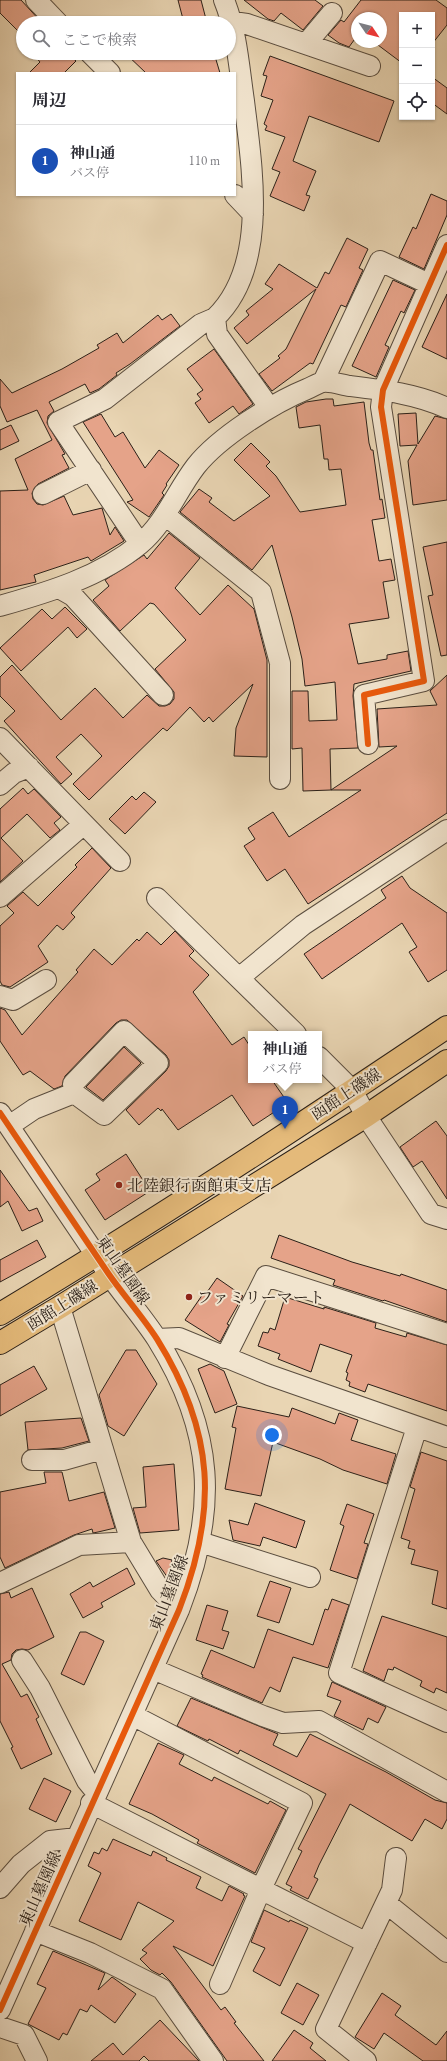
<!DOCTYPE html>
<html lang="ja">
<meta charset="utf-8">
<style>
:root{--surface:#fff;--page:#f2f2f3;--text:#2b2b33;--muted:#7c7c81;--line:#e1e1e2;--accent:#8f2418}
body{margin:0;font-family:"EB Garamond","Noto Serif JP",serif;background:var(--page);color:var(--text)}
.controls{position:absolute;right:12px;top:12px;display:grid;overflow:hidden;border-radius:0px;box-shadow:0 1px 3px #0004}
.controls button{width:36px;height:36px;display:grid;place-items:center;padding:0;border:0;border-bottom:1px solid var(--line);background:var(--surface);color:var(--text);font:20px sans-serif}
.compass{position:absolute;left:351px;top:12px;width:36px;height:36px;border-radius:50%;background:var(--surface);box-shadow:0 1px 3px #0004;rotate:125deg}
.you{position:absolute;left:272px;top:1435px;width:14px;height:14px;margin:-10px;border:3px solid #fff;border-radius:50%;background:#1a73e8;box-shadow:0 0 0 6px #1a73e833}
.badge{display:grid;place-items:center;width:26px;height:26px;border-radius:50%;background:var(--accent);color:#fff;font-size:13px;font-weight:700}
.pin{position:absolute;translate:-50% -33px;filter:drop-shadow(0 1px 2px #0008)}
.pin::after{content:'';position:absolute;top:21px;width:14px;height:12px;background:inherit;clip-path:polygon(0 0,100% 0,50% 100%)}
.popup{position:absolute;left:248px;top:1031px;width:74px;height:52px;box-sizing:border-box;display:grid;place-content:center;border-radius:0px;background:var(--surface);filter:drop-shadow(0 1px 3px #0005);font-size:13px;white-space:nowrap;color:var(--muted)}
.popup b{font-size:15px;color:var(--text)}
.popup::after{content:'';position:absolute;left:50%;top:100%;margin-left:-8px;border:8px solid transparent;border-top-color:var(--surface)}
.list{margin:0;padding:0;list-style:none}
h2{display:flex;justify-content:space-between;align-items:center;height:52px;margin:0;padding:0 16px;font-size:17px}
h2 small{font-size:13px;font-weight:400;color:var(--muted)}
.list li{display:grid;grid-template-columns:26px 1fr auto;gap:12px;align-items:center;box-sizing:border-box;height:72px;padding:0 16px;border-top:1px solid var(--line)}
.list b{display:block;font-size:15px;white-space:nowrap}
.list p{margin:0;font-size:13px;white-space:nowrap;color:var(--muted)}
.list em{font-size:13px;font-style:normal;color:var(--muted)}
.icon{flex:none;width:22px;height:22px;fill:none;stroke:currentColor;stroke-width:2;stroke-linecap:round;stroke-linejoin:round}
.map{position:relative;flex:none;width:447px;height:2061px;overflow:hidden}
.search{position:absolute;background:var(--surface);box-shadow:0 1px 3px #0004;left:16px;top:16px;width:220px;height:44px;display:flex;align-items:center;gap:10px;box-sizing:border-box;padding:0 14px;border-radius:22px;color:var(--muted);font-size:15px}
.panel{position:absolute;background:var(--surface);box-shadow:0 1px 3px #0004;left:16px;top:72px;width:220px;height:124px;border-radius:0px}
.map>svg:first-child{display:block}
.building{fill:#e5a389;stroke:#2b2018}
.lines{fill:none;stroke-linecap:round;stroke-linejoin:round}
.minor-casing{stroke:#5a4d3f;stroke-width:22}
.major-casing{stroke:#2b2018;stroke-width:24}
.minor{stroke:#f1e4ce;stroke-width:20}
.major{stroke:#e4ba7a;stroke-width:22}
.cycleway-casing{stroke:#f1e4ce;stroke-width:8}
.cycleway{stroke:#e8590c;stroke-width:6}
.poi-dot{fill:#8f2418;stroke:#f1e4ce;stroke-width:1.5}
.labels{text-anchor:middle;dominant-baseline:central;stroke-width:4;stroke-linejoin:round;paint-order:stroke}
.street-label{font-size:16px;fill:#2b2018;stroke:#f1e4ce}
.poi-label{font-size:16px;fill:#2b2018;stroke:#f1e4ce;text-anchor:start}
</style>
<div class="map">
<svg width="447" height="2061" viewBox="0 0 447 2061">
<rect width="100%" height="100%" fill="#e9d5b3"/>
<filter id="stains"><feTurbulence type="fractalNoise" baseFrequency=".005" numOctaves="4"/><feColorMatrix values="0 0 0 0 .2 0 0 0 0 .09 0 0 0 0 .02 0 0 0 .5 -.17"/></filter>
<radialGradient id="worn" r=".72"><stop offset=".6" stop-color="#630" stop-opacity="0"/><stop offset="1" stop-color="#630" stop-opacity=".3"/></radialGradient>
<path class="building" d="M0,0H21L42,23H23V36L0,13Z
M178,0H201L207,23H184Z
M244,0H315L323,6L303,30L281,13L274,21L268,19Z
M361,0H436L447,8V25L432,44V15H402V63L374,42H381V18H357V36L349,47L339,43L328,35L341,20L344,22Z
M32,53H67L76,61L64,73H29L40,62Z
M125,53H214L220,73H146Z
M270,56L394,101L379,142L309,116L293,161L316,171L306,195L310,196L304,211L270,196L280,172L272,169L285,137L265,130L267,126L264,124L273,100L261,96L267,76L263,75Z
M432,77L447,88V114L432,103Z
M431,194L447,201V215L424,269L399,257L413,227L416,229Z
M347,238L368,249L359,268L363,270L346,307L341,305L313,364L310,363L272,391L259,374L280,358L278,356L286,349L316,289L247,344L234,328L249,315L246,311L273,289L265,284L279,264L317,288L325,272L329,274Z
M393,280L415,290L404,313L401,311L385,345L389,347L376,377L352,366Z
M447,294V359L422,347Z
M171,314L180,326L130,364L116,373L117,375L99,389L90,393L85,384L49,402L54,411L48,416L47,423L65,454L62,455L69,468L38,484L32,493L33,499L37,504L43,505L64,496L73,515L102,508L110,535L115,527L124,541L91,561L88,557L34,575L36,582L0,590V491L28,490L15,459L52,440L37,410L7,422L0,406V379L12,393L62,369L99,348L97,345L117,333L123,343L158,315L162,320Z
M214,349L253,404L239,414L233,406L209,423L195,403L201,399L197,394L203,390L187,369Z
M326,399H333L334,406L364,402L369,443L371,450H373L380,500L382,499L385,518L372,520L379,561L391,559L395,580L383,582L389,618L349,624L358,664L387,659V655L408,651L411,671L354,684L353,696L358,748L330,749L331,790L303,791L302,748L292,749V691H308L309,721L337,720L335,682L305,686L302,659L292,617L272,545L252,570L180,512L199,489L212,498L209,502L234,521L270,496L234,460L251,443L270,462L266,466L276,476L300,512L346,505L341,469L329,470L328,459H324L320,425L299,428L296,407L306,402Z
M416,413L418,444L435,416L447,419V500L413,505L408,461L417,445L400,446L398,414Z
M101,414L115,437L123,432L145,468L159,450L179,465L166,484L167,485L162,493L164,495L149,517L127,502L133,500L83,422Z
M11,425L19,441L0,450V430Z
M169,533L200,558L175,588L200,615L228,585L254,609L267,660V757L234,756L236,728L253,684L213,722L209,717L204,722L190,707L167,731L163,728L89,800L73,784L102,756L81,734L56,757L72,774L61,784L4,721L15,711L0,696V677L12,665L61,720L95,688L123,718L147,695L159,706H165L170,704L174,699V692L155,669L186,640L154,604L150,603L120,631L93,600L109,586L105,580L144,555L147,559Z
M447,542V655L441,656L428,596L433,595L423,547Z
M65,607L87,629L77,638L68,627L21,671L0,648L42,609L52,619Z
M447,675V813L308,904L285,869L267,881L244,846L255,839L248,828L273,812L289,837L361,790H331L397,746L379,747L377,709L437,705L430,691Z
M23,788L28,794L34,789L61,817L54,823L60,830L50,838L27,814L1,838L23,861L0,882V809Z
M144,792L156,802L125,834L109,819L132,796L136,800Z
M92,848L111,868L71,913L75,917L63,930L57,925L38,946L48,962L10,987L2,985L0,981V926L14,913L7,906L23,892L38,906L77,867L75,865Z
M402,876L410,888L447,913V970L428,982L409,952L417,947L402,923L322,979L304,954L386,898L381,890Z
M175,931L194,951L189,956L209,975L193,992L232,1045L244,1037L251,1048V1080H272L288,1103L253,1126L232,1095L178,1130L162,1109L161,1111L158,1108L139,1125L126,1110L166,1071L169,1066V1060L166,1055L127,1020H121L116,1023L65,1076L62,1086L54,1089L30,1071L23,1075L0,1041V1008L5,1010L22,1035L78,972L76,970L94,949L112,965L137,939L139,941L147,932L161,945Z
M124,1047L141,1063L103,1100L86,1087Z
M436,1121L447,1136V1199L422,1161L413,1167L400,1147Z
M126,1154L150,1191L105,1220L85,1190L100,1180L96,1174Z
M0,1170L29,1211L37,1208L43,1221L22,1231L8,1201L0,1207Z
M279,1235L352,1262L400,1276L401,1274L447,1290V1322L384,1300L383,1301L333,1285L335,1280L271,1258Z
M37,1240L46,1257L0,1282V1260Z
M217,1278L243,1296L227,1324L229,1325L220,1342L185,1320L203,1294L205,1295Z
M285,1297L324,1309V1307L376,1323L375,1328L406,1337L407,1333L447,1345V1411L368,1384L365,1392L349,1386L350,1382L346,1380L348,1373L346,1372L352,1355L320,1344L311,1372L278,1359L280,1354L258,1346L263,1332L268,1333L270,1328L275,1330Z
M126,1350H136L157,1384L124,1436L108,1426L99,1395Z
M210,1364L224,1371L237,1404L215,1413L198,1369Z
M34,1366L47,1389L0,1416V1385Z
M237,1406L289,1417L292,1408L335,1424L339,1413L358,1420L351,1440L396,1454L387,1484L343,1470L320,1459L273,1442L261,1496L225,1489L236,1428L232,1427Z
M81,1418L89,1441L62,1448L28,1450L25,1422Z
M421,1452L447,1461V1609L432,1604L438,1571L411,1564L415,1550L408,1548L410,1541L401,1538L415,1489L410,1487Z
M174,1464L179,1530L140,1533L133,1508L146,1507L143,1467Z
M44,1472H62L69,1501L104,1492L115,1528L98,1532L93,1533L92,1529L74,1535L5,1568L0,1557V1492L46,1483Z
M255,1503L305,1521L296,1548L263,1537L260,1546L233,1540L229,1520L248,1525Z
M347,1504L374,1514L364,1543L368,1544L357,1579L330,1570L344,1526L340,1524Z
M163,1558L172,1560L168,1578L156,1561Z
M127,1568L135,1584L101,1603L103,1607L83,1618L70,1594L90,1582L93,1587Z
M270,1581L291,1588L279,1623L257,1616Z
M32,1588L54,1637L28,1650L22,1649L16,1650L12,1654L11,1660L2,1664L21,1697L27,1694L39,1717L36,1719L52,1754L21,1769L11,1748L13,1747L0,1721V1594L9,1592L11,1598Z
M332,1599L349,1605L328,1668L293,1657L280,1692L270,1687L262,1703L202,1677L203,1675L201,1674L211,1650L254,1668L268,1629L313,1645L325,1609L328,1610Z
M207,1605L228,1611L222,1630L229,1632L223,1649L196,1640Z
M382,1616L447,1637V1693L436,1688L434,1693L420,1686L422,1681L394,1667L393,1670L388,1669L384,1681L363,1671Z
M80,1632H86L104,1641L84,1685L61,1674Z
M332,1682L386,1707L378,1723L368,1718L363,1730L334,1716L341,1701L327,1696Z
M191,1698L278,1734L273,1745L297,1757L310,1734L386,1772L435,1800L447,1803V1819L442,1829L425,1819L412,1841L350,1804L319,1865L314,1877L318,1879L308,1899L290,1890L292,1887L286,1884L302,1851L298,1849L326,1794L240,1750L238,1754L209,1739L208,1741L177,1726Z
M158,1743L184,1755L179,1764L212,1781L214,1777L268,1804L270,1801L286,1810L255,1873L197,1843L199,1840L152,1814L129,1804Z
M44,1778L71,1791L56,1822L29,1809Z
M113,1839L151,1856L153,1851L167,1858L166,1860L201,1877L196,1888L222,1901L229,1886L244,1894L243,1895L245,1896L213,1966L173,1946L221,2010L225,2007L236,2022L234,2023L264,2061H227L171,1982L162,1973L160,1975L151,1970L140,1959L147,1953L142,1950L174,1921L138,1902L121,1940L79,1921L101,1873L88,1866L94,1852L99,1854L102,1848L107,1851Z
M264,1910L289,1922L290,1920L308,1928L280,1986L253,1971L265,1948L251,1942Z
M53,1951L105,1973L98,1990L112,1977L136,1994L115,2023L91,2005L87,2012L80,2009L67,2035L63,2033L59,2040L28,2024L46,1988L37,1984Z
M297,1983L319,1995L303,2025L281,2013Z
M382,1993L401,2006L395,2015L436,2045L447,2031V2061H423L384,2033L374,2049L355,2037Z
M160,2020L199,2061H149L144,2056L139,2061H91L113,2043L123,2055Z
M294,2030L313,2043L310,2048L326,2061H272Z"/>
<g class="lines">
<g class="minor-casing">
<path id="minor" d="M36,0L58,23
M224,0C237,32 239,67 244,101C252,168 269,266 215,318L217,334L269,407
M233,22L247,24L370,66
M306,44L332,13
M90,53L110,73
M235,195L253,214
M323,382L380,261L429,284
M43,494L91,470
M165,515L261,592L280,663V779
M140,544L58,422L105,399L201,324L215,318
M59,588L73,596L163,695
M0,606C49,592 100,577 140,544C165,523 176,492 196,466C219,437 273,403 307,389C312,387 318,383 323,382C332,381 342,385 350,386C383,390 417,394 447,408
M0,738L120,861
M368,744L364,695L424,681L381,407L383,390L447,245
M0,785L14,773L29,767
M0,897L84,824
M157,898L296,1034
M239,978L303,925L447,830
M0,996L13,1000L46,980
M319,1057L352,1090L366,1116L431,1214L447,1219
M0,1113C36,1166 72,1220 108,1273C124,1296 142,1316 157,1339C215,1432 218,1510 179,1610L0,2010
M9,1126L34,1109L74,1093L73,1084L124,1031L158,1063L104,1115L74,1093
M60,1307L131,1542L160,1590L179,1610
M157,1339L179,1338L269,1375L447,1437
M225,1358L266,1276L447,1334
M417,1427L339,1673L447,1722
M32,1460H64L103,1449
M200,1542L310,1577
M0,1583L79,1545L131,1542
M22,1660L40,1688L87,1781L96,1792
M153,1669L263,1716L283,1723L319,1721L447,1792
M132,1715L302,1803L261,1889L220,1984
M91,1803L367,1943
M0,1888L21,1864L50,1841L77,1838
M386,1903L447,1952
M35,1931L90,1953L162,1989L213,2061
M0,2027L24,2035L37,2061
M366,2061L326,2029L392,1890L396,1858"/>
</g>
<g class="major-casing">
<path id="major" d="M0,1314C152,1223 300,1126 447,1027
M0,1343L60,1307L366,1116L447,1061"/>
</g>
<use href="#minor" class="minor"/>
<use href="#major" class="major"/>
<g class="cycleway-casing">
<path id="cycleway" d="M368,744L364,695L424,681L381,407L383,390L447,245
M0,1113C36,1166 72,1220 108,1273C124,1296 142,1316 157,1339C215,1432 218,1510 179,1610L0,2010"/>
</g>
<use href="#cycleway" class="cycleway"/>
</g>
<g class="poi-dot">
<circle cx="119" cy="1185" r="4"/>
<circle cx="189" cy="1297" r="4"/>
</g>
<g class="labels">
<g class="street-label">
<text transform="translate(346 1094) rotate(-33)">函館上磯線</text>
<text transform="translate(123 1270) rotate(55)">東山墓園線</text>
<text transform="translate(62 1305) rotate(-32)">函館上磯線</text>
<text transform="translate(169 1593) rotate(-69)">東山墓園線</text>
<text transform="translate(40 1889) rotate(-66)">東山墓園線</text>
</g>
<g class="poi-label">
<text x="127" y="1185">北陸銀行函館東支店</text>
<text x="197" y="1297">ファミリーマート</text>
</g>
</g>
<rect width="100%" height="100%" filter="url(#stains)"/>
<rect width="100%" height="100%" fill="url(#worn)"/>
</svg>
<div class="controls">
<button>+</button>
<button>−</button>
<button><svg class="icon" aria-label="locate" viewBox="0 0 24 24"><circle cx="12" cy="12" r="6"/><path d="M12 2v4M12 18v4M2 12h4M18 12h4"/></svg></button>
</div>
<svg class="compass" viewBox="-18 -18 36 36"><path d="M0-13l5 13h-10z" fill="#e53935"/><path d="M0 13l5-13h-10z" fill="#7c7c81"/></svg>
<div class="you"></div>
<div class="pin badge" style="left:285px;top:1129px;background:#1a4fb4">1</div>
<div class="popup"><b>神山通</b>バス停</div>
<div class="search"><svg class="icon" aria-label="search" viewBox="0 0 24 24"><circle cx="10" cy="10" r="6"/><path d="M15 15l6 6"/></svg>ここで検索</div>
<section class="panel">
<h2>周辺<small></small></h2>
<ul class="list">
<li><span class="badge" style="background:#1a4fb4">1</span><div><b>神山通</b><p>バス停</p></div><em>110 m</em></li>
</ul>
</section>
</div>
